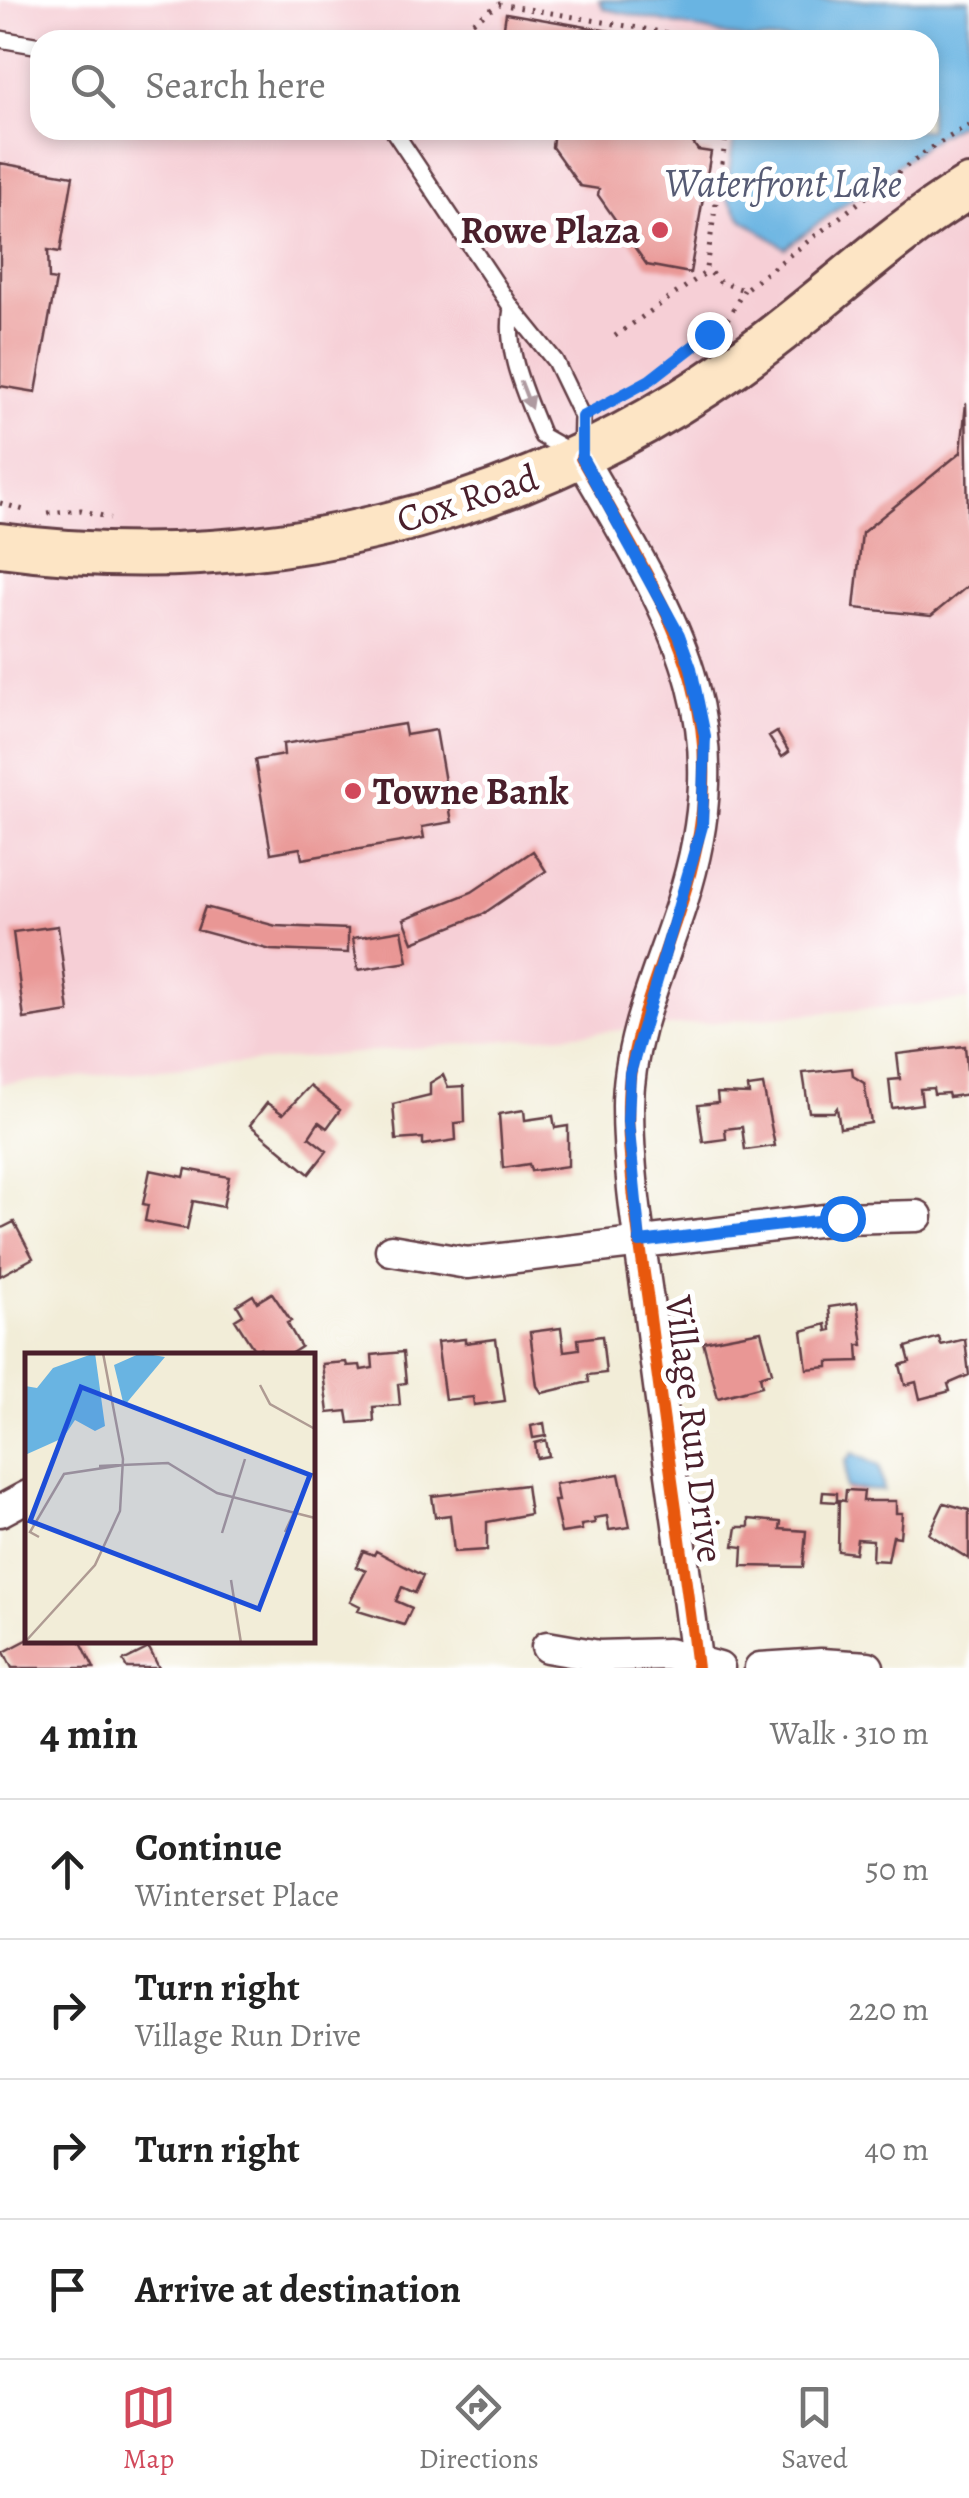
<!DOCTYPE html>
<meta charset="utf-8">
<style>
:root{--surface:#fff;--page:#f6f6f6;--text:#222;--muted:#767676;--line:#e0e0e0;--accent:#d1495b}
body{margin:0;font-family:Alegreya,serif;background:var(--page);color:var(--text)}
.stop{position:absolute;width:30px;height:30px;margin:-22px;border:8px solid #1a73e8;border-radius:50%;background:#fff}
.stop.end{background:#1a73e8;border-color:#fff;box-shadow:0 2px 10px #0008}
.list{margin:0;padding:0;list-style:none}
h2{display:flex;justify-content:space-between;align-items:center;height:130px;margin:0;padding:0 40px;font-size:42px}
h2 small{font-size:32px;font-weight:400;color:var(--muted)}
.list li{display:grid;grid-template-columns:65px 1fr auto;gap:30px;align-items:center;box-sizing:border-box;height:140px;padding:0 40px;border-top:2px solid var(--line)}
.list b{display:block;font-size:38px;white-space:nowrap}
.list p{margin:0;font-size:32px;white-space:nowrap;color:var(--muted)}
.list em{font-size:32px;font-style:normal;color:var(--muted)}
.icon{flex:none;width:55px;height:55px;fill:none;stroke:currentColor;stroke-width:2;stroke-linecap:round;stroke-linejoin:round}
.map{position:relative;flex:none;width:969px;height:1668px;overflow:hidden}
.search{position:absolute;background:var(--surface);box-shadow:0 5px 15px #0003;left:30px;right:30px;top:30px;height:110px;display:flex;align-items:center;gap:25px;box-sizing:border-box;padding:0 35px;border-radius:30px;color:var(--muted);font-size:38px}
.sheet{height:690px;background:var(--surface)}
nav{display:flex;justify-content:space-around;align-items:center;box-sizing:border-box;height:140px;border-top:2px solid var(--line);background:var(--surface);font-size:28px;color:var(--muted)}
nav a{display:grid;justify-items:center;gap:5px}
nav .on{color:var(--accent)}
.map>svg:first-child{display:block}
.built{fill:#f6cfd6;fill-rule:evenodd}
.water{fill:#69b4e2;stroke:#5a6a86;stroke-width:2.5}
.building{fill:#e99795}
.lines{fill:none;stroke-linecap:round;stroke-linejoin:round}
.lane-casing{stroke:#633e45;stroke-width:20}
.street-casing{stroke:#633e45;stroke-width:35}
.secondary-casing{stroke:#633e45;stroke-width:48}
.path{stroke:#633e45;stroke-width:5;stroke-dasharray:2.5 8;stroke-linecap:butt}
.lane{stroke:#fff;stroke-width:15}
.street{stroke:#fff;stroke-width:30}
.secondary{stroke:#fde5c5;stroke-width:42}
.cycleway-casing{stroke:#fff;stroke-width:19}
.cycleway{stroke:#e8590c;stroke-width:12}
.oneway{fill:#ae9aa0}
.route{stroke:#1a73e8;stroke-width:12}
.poi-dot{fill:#d1495b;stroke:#fff;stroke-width:4}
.labels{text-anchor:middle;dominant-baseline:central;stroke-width:10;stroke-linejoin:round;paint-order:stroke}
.poi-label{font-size:38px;font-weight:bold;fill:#4a1f2b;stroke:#fff;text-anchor:end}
.street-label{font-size:38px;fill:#4a1f2b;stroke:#fff}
.water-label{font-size:40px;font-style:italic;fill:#565b74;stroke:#fff}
.inset-road{fill:none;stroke:#af9b93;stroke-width:2.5}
.view{fill:#1d4ed8;fill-opacity:0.15;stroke:#1d4ed8;stroke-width:5}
.inset-edge{fill:none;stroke:#4a1f2b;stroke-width:5}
</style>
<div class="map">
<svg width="969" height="1668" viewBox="0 0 969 1668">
<rect width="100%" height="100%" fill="#fff"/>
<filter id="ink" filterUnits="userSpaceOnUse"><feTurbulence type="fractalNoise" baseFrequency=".01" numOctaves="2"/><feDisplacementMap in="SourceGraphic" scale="20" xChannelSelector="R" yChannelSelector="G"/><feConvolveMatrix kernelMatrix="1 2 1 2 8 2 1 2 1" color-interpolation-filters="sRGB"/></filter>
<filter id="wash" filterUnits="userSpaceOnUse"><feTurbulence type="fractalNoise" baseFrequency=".0048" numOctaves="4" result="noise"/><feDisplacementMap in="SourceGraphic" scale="40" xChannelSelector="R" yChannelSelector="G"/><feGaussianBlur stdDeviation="2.25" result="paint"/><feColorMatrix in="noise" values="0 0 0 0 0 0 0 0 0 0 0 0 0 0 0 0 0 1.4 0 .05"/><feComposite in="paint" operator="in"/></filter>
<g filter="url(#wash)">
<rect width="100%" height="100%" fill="#f2edd8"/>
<path class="built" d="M0,0H969V1000L0,1084ZM40,40H929V130H40Z"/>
<path class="water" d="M599,0H969V119L937,136L785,248L742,219L726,196L735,130H929V40H748L604,9Z
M853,1453L879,1466L884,1491L846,1489V1461Z"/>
<g id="blocks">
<path class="building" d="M506,13L627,34L626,40H502Z
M554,130H684L698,150L711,152L690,273L647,265L598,195L599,189L580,186L552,147Z
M0,163L73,176L60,252L48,250L49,279L56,280L36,392L0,386Z
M966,403L969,585L931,616L854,608L862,533L961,452Z
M404,724L406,735L436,730L452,822L422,827L424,838L302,859L300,848L271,853L255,760L284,755L283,744Z
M777,732L789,752L782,757L769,737Z
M533,851L546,871L483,914L413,942L404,919L472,892Z
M205,907L276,926L348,929V953L271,950L197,930Z
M58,926L69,1012L24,1019L13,932Z
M402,930L408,962L358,970L353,938Z
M965,1046L969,1094L949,1097L948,1093L934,1094L933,1088L920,1089L922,1104L892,1108L889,1080L900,1079L897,1054Z
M852,1068L853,1076L864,1083L871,1123L840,1128L837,1108L834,1112H809L803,1073Z
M443,1075L448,1087L464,1086L465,1122L455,1123L456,1140L423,1145V1138L396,1140L393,1104L430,1095V1083Z
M763,1085L775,1146L745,1150L742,1127L725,1129L726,1139L703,1142L698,1105L718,1103L717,1093L749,1094L748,1087Z
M310,1086L340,1110L327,1128L319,1122L309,1137L327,1151L309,1174L250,1125L267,1103L283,1114Z
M524,1110L525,1120L553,1116L555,1128L568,1126V1166L531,1171L529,1164L503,1168L499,1114Z
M186,1169L229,1177L223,1207L193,1201L187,1229L145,1221L148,1205L143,1204L150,1170L184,1177Z
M14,1222L33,1258L0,1276V1229Z
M272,1293L291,1321L287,1323L301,1347L287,1356H265L260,1348L255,1351L235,1320L243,1315L237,1305L253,1295L257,1302Z
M857,1303L863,1345H858L859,1361L828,1362V1367L807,1369L802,1331L826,1324L827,1331L831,1330L829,1307Z
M561,1328L564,1351L579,1349L578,1339L602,1336L606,1373L588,1375L589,1382L542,1393L537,1386L530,1332Z
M761,1331L772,1372L760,1376L762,1386L718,1398L703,1342Z
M939,1337L941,1345L965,1339L969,1375L948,1384L950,1391L920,1399L916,1382L905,1385L900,1365L910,1362L906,1347Z
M465,1339V1343L496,1339L505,1401L474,1405L473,1397L445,1400L437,1342Z
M403,1352L406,1383L398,1384L400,1405L373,1407L374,1421L349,1423L347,1411L328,1413L322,1364L346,1362L347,1366L360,1365L361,1370L373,1368L372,1355Z
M544,1423L546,1436L533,1438L531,1426Z
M546,1440L549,1456L537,1458L535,1443Z
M619,1474L630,1527L609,1530L607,1516L594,1518L595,1523L581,1525L582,1530L561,1533L554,1501H558L555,1484Z
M526,1485L530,1514L487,1522V1550L454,1552L450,1515L435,1517L432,1496Z
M846,1490L864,1491L863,1501H896V1513H902L900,1537L893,1536L888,1561L872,1560L873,1540L857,1539L855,1553L838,1551L839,1500L845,1501Z
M823,1492L837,1493V1502L822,1501Z
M944,1503L969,1510V1559L929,1534Z
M749,1519L781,1522L780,1529L806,1531L803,1567L742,1566L743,1547L734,1546L737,1527H749Z
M363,1551L374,1555L376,1551L423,1576L415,1593L402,1587L396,1601L412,1608L404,1625L358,1611L360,1606L350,1601L366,1571L356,1567Z
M27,1640H80L94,1668H12L4,1652Z
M149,1648L159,1668H127L123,1661Z"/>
</g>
</g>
<g filter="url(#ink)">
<use href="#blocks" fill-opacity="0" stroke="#633e45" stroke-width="2.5"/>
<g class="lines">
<g class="lane-casing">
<path id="lane" d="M0,39L40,46
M393,130L512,308L555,361L582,417L581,458L542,436C526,395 504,352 512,308"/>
</g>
<g class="street-casing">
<path id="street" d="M581,458C671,615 742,714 682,902C662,966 628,1037 628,1106C628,1171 639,1237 648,1301C663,1423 682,1546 697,1668
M391,1250L467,1263L842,1218L917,1216
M0,1511L28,1496
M547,1647L599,1656L668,1654L719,1668
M760,1668L821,1664L868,1667"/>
</g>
<g class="secondary-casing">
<path id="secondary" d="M0,545C260,580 519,517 734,366C815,310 885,238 969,187"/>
</g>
<path class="path" d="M447,40L499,4L708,40
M727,130L706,268L720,282L744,290L928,150L969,125
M615,336L708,271
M687,353L728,318L744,290
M0,503L27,511
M48,513L81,510L110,518"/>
<use href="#lane" class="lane"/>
<use href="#street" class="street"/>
<use href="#secondary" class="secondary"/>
<g class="cycleway-casing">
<path id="cycleway" d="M581,458C671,615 742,714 682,902C662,966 628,1037 628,1106C628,1171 639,1237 648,1301C663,1423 682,1546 697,1668"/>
</g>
<use href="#cycleway" class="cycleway"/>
</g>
<defs><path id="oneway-solid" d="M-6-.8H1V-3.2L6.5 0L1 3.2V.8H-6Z" transform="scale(2.5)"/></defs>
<use class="oneway" href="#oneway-solid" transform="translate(526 395) rotate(69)"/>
</g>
<g class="lines" filter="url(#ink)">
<path class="route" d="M709,334L650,380L582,417V458L679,635L691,668L705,736L702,826L630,1073L628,1121L640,1242L842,1218"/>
</g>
<g class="poi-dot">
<circle cx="660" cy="230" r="10"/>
<circle cx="353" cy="791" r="10"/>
</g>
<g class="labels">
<g class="poi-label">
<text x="640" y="230">Rowe Plaza</text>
<text x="373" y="791" text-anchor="start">Towne Bank</text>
</g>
<g class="street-label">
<text transform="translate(467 498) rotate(-18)">Cox Road</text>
<text transform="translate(695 1429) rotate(83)">Village Run Drive</text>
</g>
<g class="water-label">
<text x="783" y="183">Waterfront Lake</text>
</g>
</g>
<g transform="translate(25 1353)">
<rect width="290" height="290" fill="#f2edd8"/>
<path d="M70,0L80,73L70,78L50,67L38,85L0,102V33L12,35L28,15ZM116,0L140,4L99,53L89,12Z" fill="#69b4e2"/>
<path class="inset-road" d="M235,32L245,51L290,76M74,113L143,110L192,140L290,165M260,179L280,136M197,180L220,106M14,184L5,179L39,121L98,112M206,227L216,290M0,289L70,212L95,158L98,106L78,0"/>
<path class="view" d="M56,34L285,122L234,256L5,168Z"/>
<rect width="290" height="290" class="inset-edge"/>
</g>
</svg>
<div class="stop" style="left:842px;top:1218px"></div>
<div class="stop end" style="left:709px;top:334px"></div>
<div class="search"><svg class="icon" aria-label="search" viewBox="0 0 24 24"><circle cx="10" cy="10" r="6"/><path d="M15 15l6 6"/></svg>Search here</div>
</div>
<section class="sheet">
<h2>4 min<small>Walk · 310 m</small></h2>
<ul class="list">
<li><svg class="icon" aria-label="ahead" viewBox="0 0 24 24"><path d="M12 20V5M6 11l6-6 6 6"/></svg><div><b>Continue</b><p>Winterset Place</p></div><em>50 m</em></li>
<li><svg class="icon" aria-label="right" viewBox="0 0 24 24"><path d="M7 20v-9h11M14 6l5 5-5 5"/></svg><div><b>Turn right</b><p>Village Run Drive</p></div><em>220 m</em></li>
<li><svg class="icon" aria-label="right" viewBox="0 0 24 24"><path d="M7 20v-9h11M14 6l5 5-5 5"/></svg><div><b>Turn right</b></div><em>40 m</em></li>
<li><svg class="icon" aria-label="arrive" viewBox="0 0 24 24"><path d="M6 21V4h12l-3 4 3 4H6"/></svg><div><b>Arrive at destination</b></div></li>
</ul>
</section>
<nav>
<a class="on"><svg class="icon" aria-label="map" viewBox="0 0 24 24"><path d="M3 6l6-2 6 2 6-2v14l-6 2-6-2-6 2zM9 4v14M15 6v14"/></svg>Map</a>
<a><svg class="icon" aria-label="directions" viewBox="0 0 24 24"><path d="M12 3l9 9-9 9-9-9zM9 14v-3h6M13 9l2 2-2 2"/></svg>Directions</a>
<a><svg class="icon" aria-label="saved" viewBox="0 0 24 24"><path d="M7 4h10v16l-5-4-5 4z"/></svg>Saved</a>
</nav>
